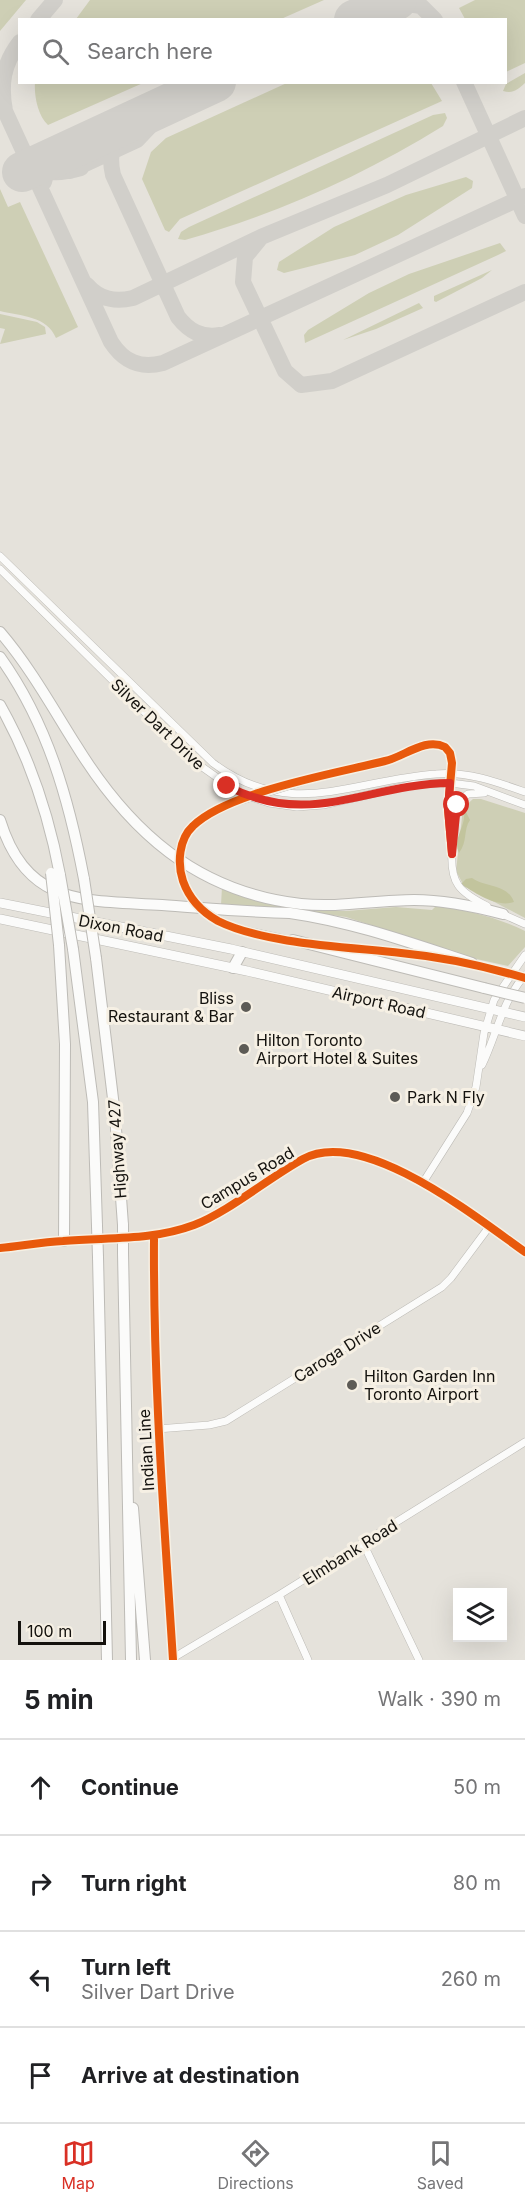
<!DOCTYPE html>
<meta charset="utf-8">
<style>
:root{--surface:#fff;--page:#f6f6f6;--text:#202124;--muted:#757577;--line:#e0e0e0;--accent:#d93025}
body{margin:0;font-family:Inter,sans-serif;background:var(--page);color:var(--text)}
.controls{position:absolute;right:18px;bottom:18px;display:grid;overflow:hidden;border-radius:0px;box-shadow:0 6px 24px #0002}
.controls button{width:54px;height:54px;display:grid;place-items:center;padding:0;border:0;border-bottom:2px solid var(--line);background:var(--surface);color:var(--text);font:30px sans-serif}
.scale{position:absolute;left:18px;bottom:15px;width:88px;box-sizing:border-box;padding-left:6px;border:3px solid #14120e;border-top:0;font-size:16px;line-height:21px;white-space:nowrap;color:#14120e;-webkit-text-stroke:4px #f6f0e4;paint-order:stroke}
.stop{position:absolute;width:18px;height:18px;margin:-14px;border:4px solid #d93025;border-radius:50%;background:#fff}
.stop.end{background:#d93025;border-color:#fff;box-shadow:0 2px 6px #0008}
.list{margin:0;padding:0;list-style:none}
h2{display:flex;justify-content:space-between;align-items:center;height:78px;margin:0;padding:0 24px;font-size:26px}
h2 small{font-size:20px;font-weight:400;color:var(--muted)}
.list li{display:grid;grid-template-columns:39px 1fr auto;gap:18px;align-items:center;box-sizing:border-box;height:96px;padding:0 24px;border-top:2px solid var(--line)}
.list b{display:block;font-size:22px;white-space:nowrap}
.list p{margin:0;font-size:20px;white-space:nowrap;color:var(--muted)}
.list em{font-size:20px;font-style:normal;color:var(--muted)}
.icon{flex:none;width:33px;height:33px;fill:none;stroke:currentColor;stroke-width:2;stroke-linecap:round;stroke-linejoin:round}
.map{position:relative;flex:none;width:525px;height:1660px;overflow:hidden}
.search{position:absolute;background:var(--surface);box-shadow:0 6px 24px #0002;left:18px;right:18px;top:18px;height:66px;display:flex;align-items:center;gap:15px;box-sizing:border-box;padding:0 21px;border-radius:0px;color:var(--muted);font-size:22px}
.sheet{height:462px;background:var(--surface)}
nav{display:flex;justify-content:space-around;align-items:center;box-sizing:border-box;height:84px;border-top:2px solid var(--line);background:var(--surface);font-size:16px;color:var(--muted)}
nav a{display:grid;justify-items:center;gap:3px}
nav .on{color:var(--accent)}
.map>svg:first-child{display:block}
.green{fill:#cecfb5}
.forest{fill:#c2c49d}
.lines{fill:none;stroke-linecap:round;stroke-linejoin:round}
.taxiway{stroke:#d1cfca;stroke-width:16}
.runway{stroke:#d1cfca;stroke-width:40}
.minor-casing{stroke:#bdbbb6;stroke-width:8}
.major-casing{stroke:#bdbbb6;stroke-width:10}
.highway-casing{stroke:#bdbbb6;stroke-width:12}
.minor{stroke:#fbfbfa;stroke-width:7}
.major{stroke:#fbfbfa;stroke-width:9}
.highway{stroke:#fbfbfa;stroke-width:10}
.minor-bridge-casing{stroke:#bdbbb6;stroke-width:8;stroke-linecap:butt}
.highway-bridge-casing{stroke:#bdbbb6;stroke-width:12;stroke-linecap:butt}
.minor-bridge{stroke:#fbfbfa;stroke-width:7}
.highway-bridge{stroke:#fbfbfa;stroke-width:10}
.cycleway-casing{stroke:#f6f0e4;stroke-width:11}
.cycleway{stroke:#e8590c;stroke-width:8}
.route{stroke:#d93025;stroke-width:8}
.poi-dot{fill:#5d5b56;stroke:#f6f0e4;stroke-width:2}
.labels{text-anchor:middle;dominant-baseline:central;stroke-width:6;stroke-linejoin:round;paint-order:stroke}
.street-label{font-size:16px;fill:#14120e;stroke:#f6f0e4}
.poi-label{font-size:16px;fill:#14120e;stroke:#f6f0e4;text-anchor:start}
</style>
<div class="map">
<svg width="525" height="1660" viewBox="0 0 525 1660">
<rect width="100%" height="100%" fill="#e5e2db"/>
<path class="green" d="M0,0H26L0,31Z
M90,0H324L281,19H76Z
M475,0H525V63L506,72V20L465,19L459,8Z
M525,73V83C517,90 513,94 503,91L506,84Z
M289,82L431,83L442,101L180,219L169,232L165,230L142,179L151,152L166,138Z
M35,83V82L143,83L48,125C38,116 34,96 35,83Z
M445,113L447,118L443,126C362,176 277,214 185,240L178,239L181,232L189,227L433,115Z
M466,177L473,181L472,188L398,235L355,255L284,273L277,270L279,262L334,227L406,195Z
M0,189L8,207L20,202L78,327L56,338C47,316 21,316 0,311Z
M500,243L506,251L498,255L305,343L304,335L308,330L369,293L409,274Z
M492,270L482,278L436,302L434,301V296Z
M419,303L423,308L376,329L343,340Z
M0,314L37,322L45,327L46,334L0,344L5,329L0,328Z
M473,799H481L525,813V918L464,886L456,871L463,808Z
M222,887L314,910L346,911L396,907L432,910L436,906C467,910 496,917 525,931V947L508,966L472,958L346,917L303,911L221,905Z"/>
<path class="forest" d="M466,812L470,820C463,830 468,841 459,853C452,839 466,826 464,813Z
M472,878C484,887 508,884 514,902C497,908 475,893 461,884L466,879Z"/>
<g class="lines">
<path class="taxiway" d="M393,2L421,6L435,20
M38,20L55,0
M20,42C3,64 0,84 5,111L111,342C124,362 140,369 163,363L525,196
M464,82L525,216
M136,119C115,135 107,149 113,175L178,317C189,331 201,338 220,335
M28,158C44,176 59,174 81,168
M70,171L137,140L174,101
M44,182L48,167L58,154
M259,240L245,257L243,282L285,371L301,385L332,381L525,292
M87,285C100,300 115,302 133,298L261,237L387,185L525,118"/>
<path class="runway" d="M354,20L397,0
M22,172L216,82"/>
<g class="minor-casing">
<path id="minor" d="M0,556L213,763C290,821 352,780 436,774C467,771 497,782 525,792
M0,569L195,762L239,793L269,803L297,807L323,805L415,784L450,783L474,786L525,805
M335,772L386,761L426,744L445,747L450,753L452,763L448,809L452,854
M185,836L199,820L233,803
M454,837C455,821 453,804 468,794L484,793
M452,851C450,883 459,892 487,906
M500,913L525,924
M249,931L295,941
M336,946L450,960
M470,963L499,971
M482,1065C497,1034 502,1001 525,975
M424,1181L467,1113L476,1087L484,1033L494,1000L525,955
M154,1237C153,1379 164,1519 173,1660
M0,1248C21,1246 42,1242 63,1241C108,1237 151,1241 194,1225C228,1212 270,1177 303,1159C363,1126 477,1218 525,1252
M157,1429L209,1425L226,1421L442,1287L451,1278L489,1227
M363,1543L419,1660
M279,1595L308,1660
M173,1658L279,1595L525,1442"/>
</g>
<g class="major-casing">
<path id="major" d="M0,903L231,949L525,1017
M0,919L247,971L525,1036"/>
</g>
<g class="highway-casing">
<path id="highway" d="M0,632C30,667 52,707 76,745C129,831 196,892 301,904C339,908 376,900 414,900C445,900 473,906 503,914
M0,657C48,724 69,800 84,879
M0,705C30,758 49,816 60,875
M0,820C27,908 87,900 162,905C205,908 248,912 290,913C353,922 411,943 472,963
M293,940L484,988
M59,945L65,1044L64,1241
M73,949L93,1102L97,1226
M96,958L115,1115L123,1225
M233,968L242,952
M123,1253L131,1660
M98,1257L107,1660
M133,1508L145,1660"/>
</g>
<use href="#minor" class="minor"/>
<use href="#major" class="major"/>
<use href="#highway" class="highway"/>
<g class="minor-bridge-casing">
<path id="minor-bridge" d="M233,803L335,772
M185,836C166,888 202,919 249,931
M499,971L525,978"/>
</g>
<g class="highway-bridge-casing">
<path id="highway-bridge" d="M51,873L59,945
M60,875L73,949
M84,879L96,958
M484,988L525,998
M123,1225V1253
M97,1226L98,1257"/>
</g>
<use href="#minor-bridge" class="minor-bridge"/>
<use href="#highway-bridge" class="highway-bridge"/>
<g class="cycleway-casing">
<path id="cycleway" d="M452,854L448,809L452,763L450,753L445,747C425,737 404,757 385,761C337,773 227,792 193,826C179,839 177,863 183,881C189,898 202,912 218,921C264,944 348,947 401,953C443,957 484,966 525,978
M154,1237C153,1379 164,1519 173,1660
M0,1248C21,1246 42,1242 63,1241C108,1237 151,1241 194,1225C228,1212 270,1177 303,1159C363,1126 477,1218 525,1252"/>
</g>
<use href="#cycleway" class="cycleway"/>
</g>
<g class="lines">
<path class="route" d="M227,786C310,829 367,784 450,783L448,809L452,854L457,805"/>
</g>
<g class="poi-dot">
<circle cx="246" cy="1007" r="6"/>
<circle cx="244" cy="1049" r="6"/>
<circle cx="395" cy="1097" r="6"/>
<circle cx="352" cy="1385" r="6"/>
</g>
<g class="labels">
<g class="street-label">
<text transform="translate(158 724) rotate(44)">Silver Dart Drive</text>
<text transform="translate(121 928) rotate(11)">Dixon Road</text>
<text transform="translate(379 1002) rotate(13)">Airport Road</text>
<text transform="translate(117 1149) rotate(-94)">Highway 427</text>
<text transform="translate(247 1178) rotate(-31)">Campus Road</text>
<text transform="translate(337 1352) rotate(-32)">Caroga Drive</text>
<text transform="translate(146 1450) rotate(-93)">Indian Line</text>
<text transform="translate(350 1552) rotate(-32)">Elmbank Road</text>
</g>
<g class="poi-label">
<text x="234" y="998" text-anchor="end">Bliss<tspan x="234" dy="18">Restaurant &amp; Bar</tspan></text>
<text x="256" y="1040">Hilton Toronto<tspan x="256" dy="18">Airport Hotel &amp; Suites</tspan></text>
<text x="407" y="1097">Park N Fly</text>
<text x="364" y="1376">Hilton Garden Inn<tspan x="364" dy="18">Toronto Airport</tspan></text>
</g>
</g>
</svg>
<div class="controls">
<button><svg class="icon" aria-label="layers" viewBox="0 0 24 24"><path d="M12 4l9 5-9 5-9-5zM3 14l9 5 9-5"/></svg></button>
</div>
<div class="scale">100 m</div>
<div class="stop" style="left:457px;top:805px"></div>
<div class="stop end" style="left:227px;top:786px"></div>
<div class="search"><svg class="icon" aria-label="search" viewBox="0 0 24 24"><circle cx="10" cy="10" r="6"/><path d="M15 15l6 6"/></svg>Search here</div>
</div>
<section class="sheet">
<h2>5 min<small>Walk · 390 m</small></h2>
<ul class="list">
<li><svg class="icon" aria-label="ahead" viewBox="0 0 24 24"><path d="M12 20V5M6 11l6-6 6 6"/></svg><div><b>Continue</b></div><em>50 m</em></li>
<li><svg class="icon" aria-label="right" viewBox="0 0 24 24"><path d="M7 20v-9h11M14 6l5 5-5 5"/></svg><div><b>Turn right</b></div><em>80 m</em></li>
<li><svg class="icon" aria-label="left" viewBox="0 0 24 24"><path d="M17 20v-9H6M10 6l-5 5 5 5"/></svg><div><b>Turn left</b><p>Silver Dart Drive</p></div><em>260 m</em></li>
<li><svg class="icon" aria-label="arrive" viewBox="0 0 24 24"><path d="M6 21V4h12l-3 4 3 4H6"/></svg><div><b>Arrive at destination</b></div></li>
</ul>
</section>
<nav>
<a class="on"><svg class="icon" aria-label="map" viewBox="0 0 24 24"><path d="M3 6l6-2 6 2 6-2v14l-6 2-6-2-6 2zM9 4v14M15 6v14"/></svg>Map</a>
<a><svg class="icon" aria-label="directions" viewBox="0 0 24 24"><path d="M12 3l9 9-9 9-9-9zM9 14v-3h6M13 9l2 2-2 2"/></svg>Directions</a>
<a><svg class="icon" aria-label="saved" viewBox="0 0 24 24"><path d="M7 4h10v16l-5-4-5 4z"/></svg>Saved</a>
</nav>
